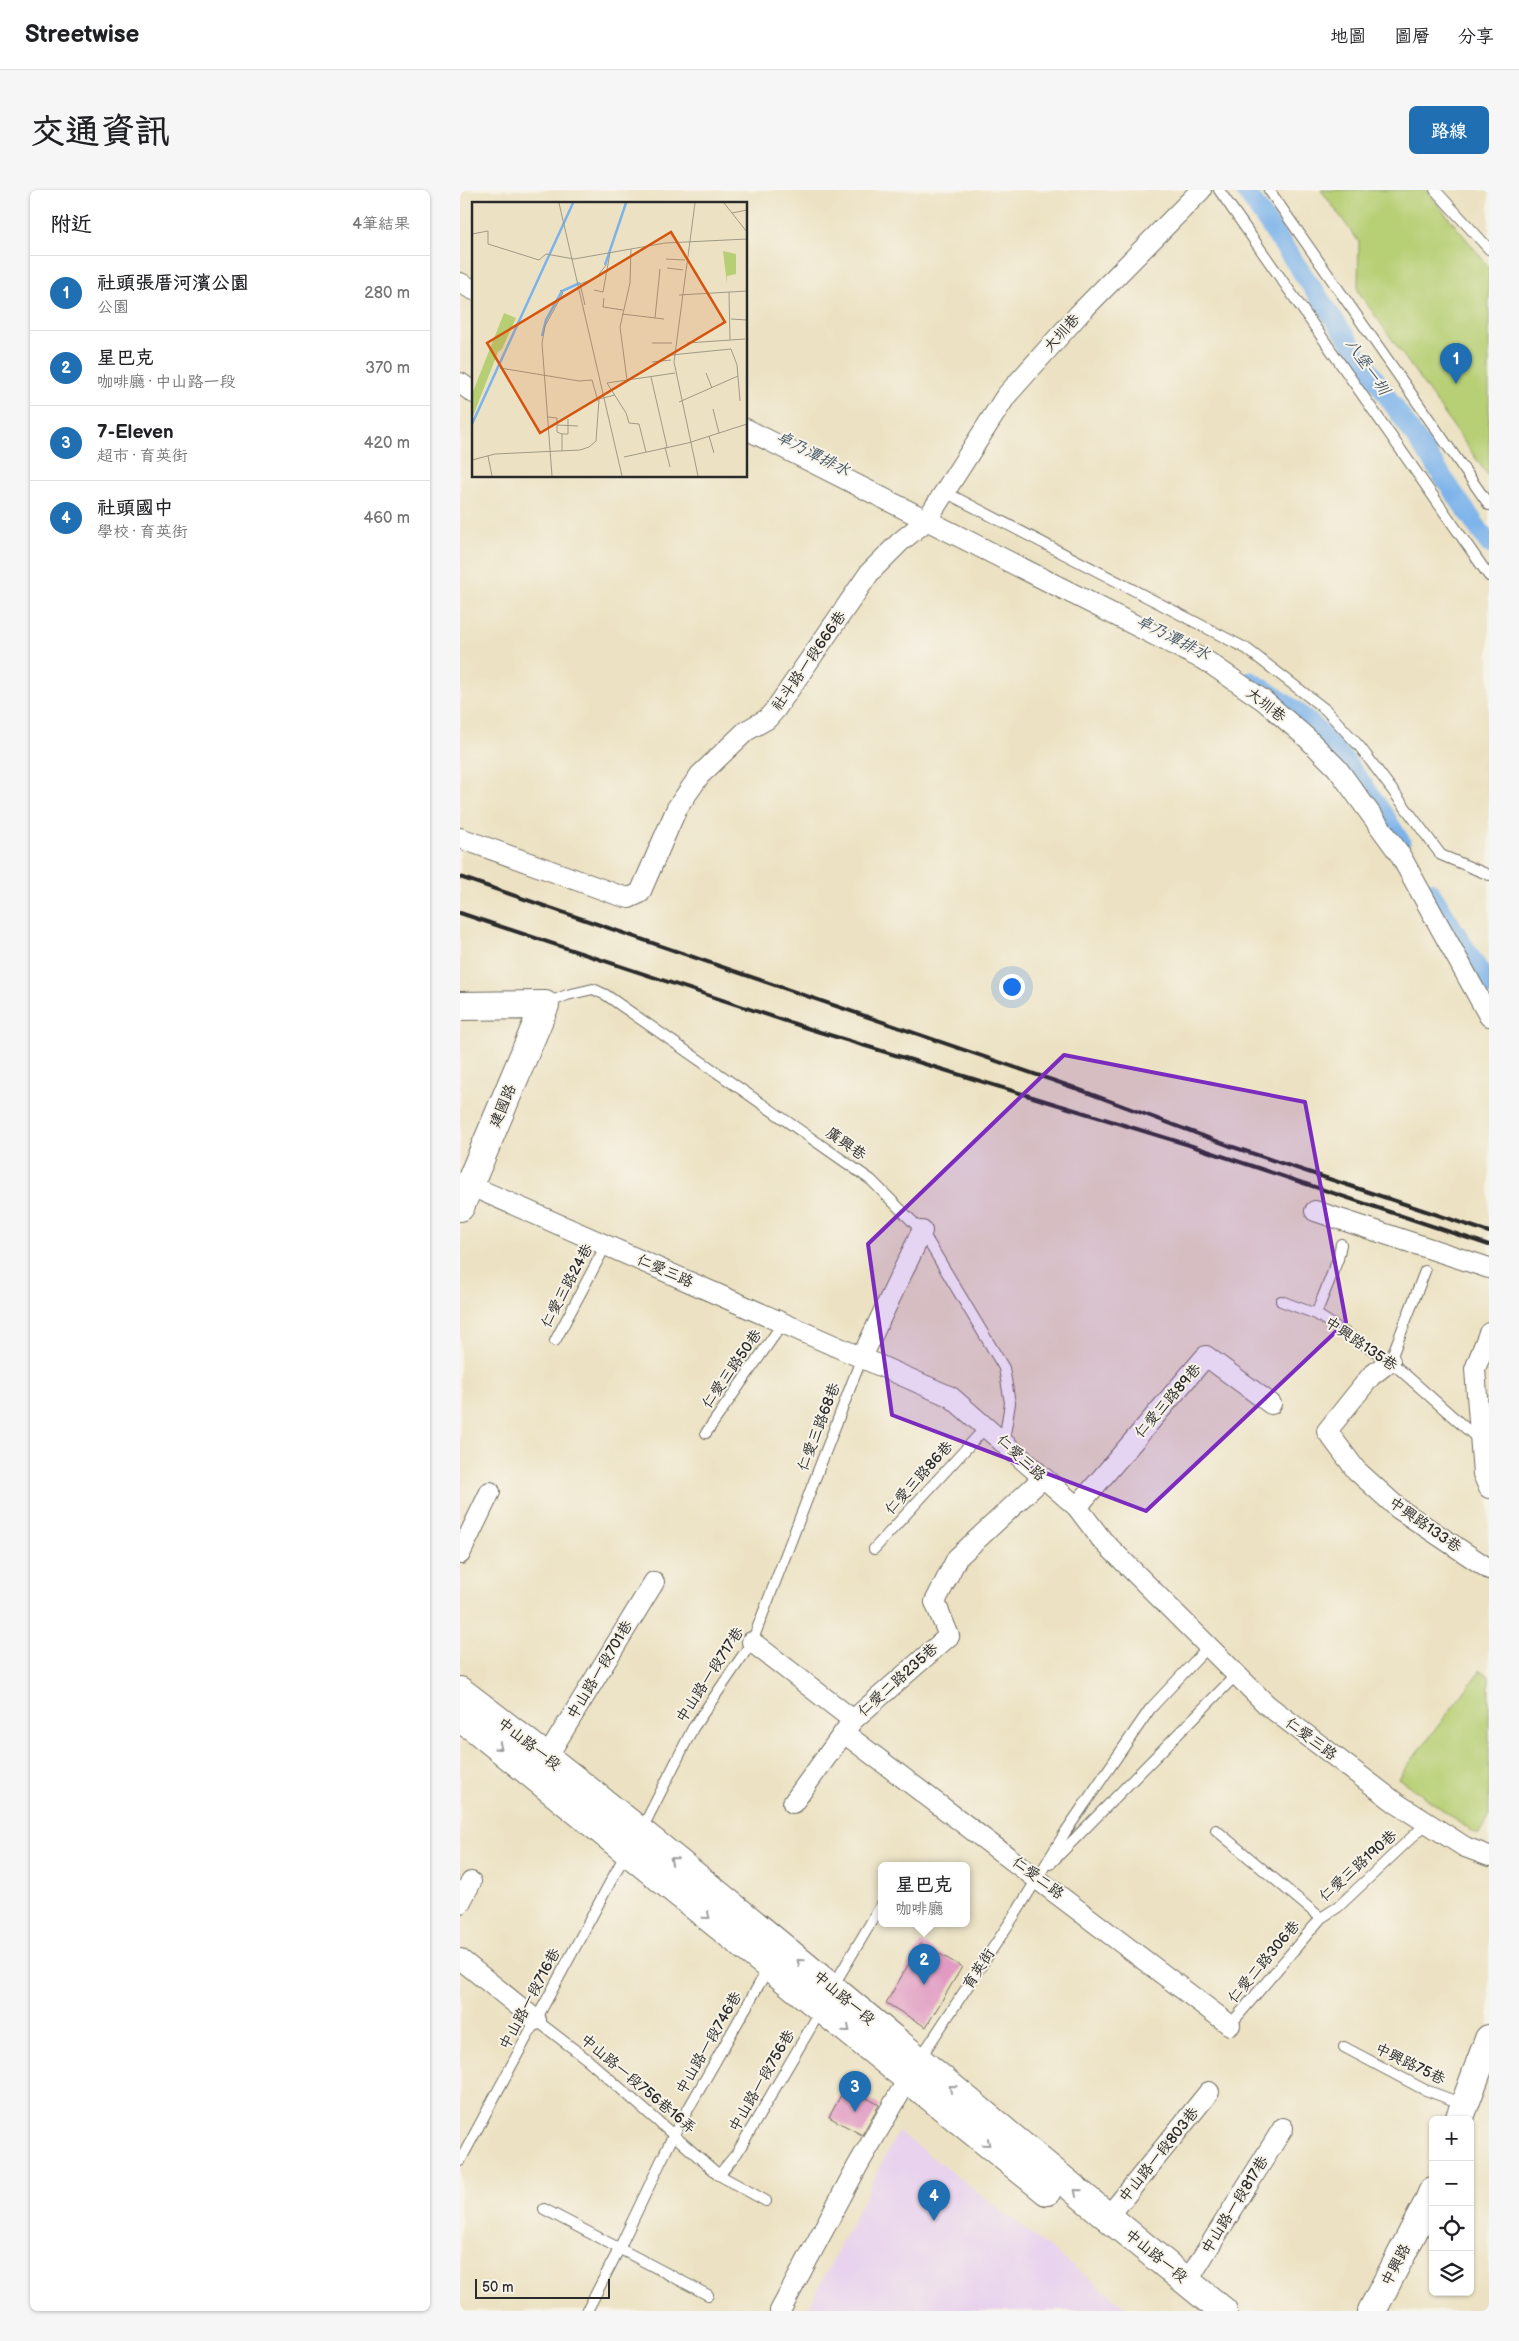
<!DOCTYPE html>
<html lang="zh-TW">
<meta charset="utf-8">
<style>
:root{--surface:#fff;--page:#f6f6f6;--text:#202124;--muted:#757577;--line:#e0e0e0;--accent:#1f6fb2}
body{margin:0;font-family:"Balsamiq Sans","LXGW WenKai TC",sans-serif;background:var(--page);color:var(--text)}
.controls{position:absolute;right:15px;bottom:15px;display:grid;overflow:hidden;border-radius:8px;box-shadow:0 1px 4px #0004}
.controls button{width:45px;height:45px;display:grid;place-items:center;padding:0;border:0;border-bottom:1px solid var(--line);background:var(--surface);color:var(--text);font:25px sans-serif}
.scale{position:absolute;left:15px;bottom:12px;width:135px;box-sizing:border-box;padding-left:5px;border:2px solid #2b2b2b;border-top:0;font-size:14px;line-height:18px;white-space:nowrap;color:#2b2b2b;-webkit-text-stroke:4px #f7f3e8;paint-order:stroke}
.you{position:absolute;left:551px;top:796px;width:18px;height:18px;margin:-12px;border:4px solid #fff;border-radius:50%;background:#1a73e8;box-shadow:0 0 0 8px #1a73e833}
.badge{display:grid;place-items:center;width:32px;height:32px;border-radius:50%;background:var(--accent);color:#fff;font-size:16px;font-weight:700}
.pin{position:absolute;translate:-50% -41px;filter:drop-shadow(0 1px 2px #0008)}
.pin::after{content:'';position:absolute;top:26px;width:18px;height:15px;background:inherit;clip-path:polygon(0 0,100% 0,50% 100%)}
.popup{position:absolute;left:418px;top:1672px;width:92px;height:65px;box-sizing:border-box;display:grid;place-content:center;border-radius:8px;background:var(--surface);filter:drop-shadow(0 1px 4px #0005);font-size:16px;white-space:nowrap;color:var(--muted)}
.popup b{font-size:19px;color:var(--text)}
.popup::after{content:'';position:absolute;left:50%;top:100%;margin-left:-10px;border:10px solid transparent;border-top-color:var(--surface)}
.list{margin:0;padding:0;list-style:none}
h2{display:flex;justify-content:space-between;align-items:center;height:65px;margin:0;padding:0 20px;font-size:21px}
h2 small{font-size:16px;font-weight:400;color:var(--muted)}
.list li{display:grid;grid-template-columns:32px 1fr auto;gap:15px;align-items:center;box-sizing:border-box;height:75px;padding:0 20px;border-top:1px solid var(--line)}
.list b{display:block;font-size:19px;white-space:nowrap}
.list p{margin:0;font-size:16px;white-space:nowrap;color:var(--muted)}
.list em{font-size:16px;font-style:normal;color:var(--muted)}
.icon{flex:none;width:28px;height:28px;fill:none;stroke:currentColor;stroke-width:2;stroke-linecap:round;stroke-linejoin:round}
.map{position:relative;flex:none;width:1029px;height:2121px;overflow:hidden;border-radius:8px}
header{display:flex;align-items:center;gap:30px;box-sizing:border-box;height:70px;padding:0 25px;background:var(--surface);border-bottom:1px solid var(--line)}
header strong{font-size:24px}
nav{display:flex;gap:28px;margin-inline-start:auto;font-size:18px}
.intro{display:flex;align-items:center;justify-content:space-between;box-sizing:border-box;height:120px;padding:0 30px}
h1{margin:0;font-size:35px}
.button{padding:12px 22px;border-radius:8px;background:var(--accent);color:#fff;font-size:18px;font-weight:700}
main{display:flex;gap:30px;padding:0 30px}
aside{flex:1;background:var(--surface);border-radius:8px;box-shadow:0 1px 4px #0004}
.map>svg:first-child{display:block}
.built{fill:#e8d2ee}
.green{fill:#b7cf74;stroke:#717d50}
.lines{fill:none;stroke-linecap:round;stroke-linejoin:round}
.canal{stroke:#7bb3eb;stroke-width:19}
.building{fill:#e19bc3}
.lane-casing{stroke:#6f6b60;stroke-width:12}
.street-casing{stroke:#6f6b60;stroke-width:22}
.secondary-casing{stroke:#6f6b60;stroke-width:30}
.lane{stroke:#fff;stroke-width:10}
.street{stroke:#fff;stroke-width:20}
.secondary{stroke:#fff;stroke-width:28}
.rail{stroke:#2b2b2b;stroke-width:4}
.oneway{stroke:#a0a0a0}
.marked{fill:#7b2cbf;fill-opacity:0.2;stroke:#7b2cbf;stroke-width:4;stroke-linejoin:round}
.labels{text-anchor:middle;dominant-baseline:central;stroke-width:4;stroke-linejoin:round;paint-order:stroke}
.street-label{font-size:15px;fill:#2b2b2b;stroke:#f7f3e8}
.water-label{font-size:16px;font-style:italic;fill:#435465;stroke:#f7f3e8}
.inset-river{fill:none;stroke:#7bb3eb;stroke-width:2.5}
.inset-road{fill:none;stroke:#9f9986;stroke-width:1}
.view{fill:#d5540f;fill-opacity:0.15;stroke:#d5540f;stroke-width:2.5}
.inset-edge{fill:none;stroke:#2b2b2b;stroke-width:2.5}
</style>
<header>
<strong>Streetwise</strong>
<nav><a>地圖</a><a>圖層</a><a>分享</a></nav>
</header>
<div class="intro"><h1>交通資訊</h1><a class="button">路線</a></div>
<main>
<aside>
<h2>附近<small>4筆結果</small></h2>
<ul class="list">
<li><span class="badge">1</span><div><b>社頭張厝河濱公園</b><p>公園</p></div><em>280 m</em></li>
<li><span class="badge">2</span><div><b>星巴克</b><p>咖啡廳 · 中山路一段</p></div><em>370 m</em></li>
<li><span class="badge">3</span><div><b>7-Eleven</b><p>超市 · 育英街</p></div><em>420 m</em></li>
<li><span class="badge">4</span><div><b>社頭國中</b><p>學校 · 育英街</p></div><em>460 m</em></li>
</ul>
</aside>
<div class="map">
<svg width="1029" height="2121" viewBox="0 0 1029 2121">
<rect width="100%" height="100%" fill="#f7f3e8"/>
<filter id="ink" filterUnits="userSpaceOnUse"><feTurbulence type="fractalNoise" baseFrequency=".02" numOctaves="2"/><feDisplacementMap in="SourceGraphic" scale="10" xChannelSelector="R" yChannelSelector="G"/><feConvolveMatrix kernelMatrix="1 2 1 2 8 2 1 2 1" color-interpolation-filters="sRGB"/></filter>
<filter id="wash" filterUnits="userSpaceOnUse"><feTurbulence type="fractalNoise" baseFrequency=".0096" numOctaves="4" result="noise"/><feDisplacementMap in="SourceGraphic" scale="20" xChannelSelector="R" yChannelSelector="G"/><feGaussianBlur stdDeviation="1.12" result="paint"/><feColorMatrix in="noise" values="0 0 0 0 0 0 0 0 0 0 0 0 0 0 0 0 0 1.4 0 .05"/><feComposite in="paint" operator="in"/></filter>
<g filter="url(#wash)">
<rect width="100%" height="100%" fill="#ece2c3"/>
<path class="built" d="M438,1941L671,2121H347Z"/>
<path class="green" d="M861,0H966L1029,77V287L898,101L899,52Z
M1021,1480L1029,1486V1627L1018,1645L938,1588Z"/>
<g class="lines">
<path class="canal" d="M785,0L1029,354
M791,491C813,504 842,523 859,541C890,574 918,613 941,652
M970,701L1029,796"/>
</g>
<g id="blocks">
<path class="building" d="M461,1753L502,1777L466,1837L426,1813Z
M386,1896L419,1915L402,1945L369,1927Z"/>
</g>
</g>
<g filter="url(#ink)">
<use href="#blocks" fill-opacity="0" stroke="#6f6b60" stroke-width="1"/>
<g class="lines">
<g class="lane-casing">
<path id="lane" d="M759,0L1029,386
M809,0L1029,315
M975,0L1029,59
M483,301L787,459L866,520L900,557L981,665L1029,685
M85,814L107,805L133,799L146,805L411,990L462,1041L544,1178L550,1213L544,1251
M821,1111L856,1124L930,1171L1018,1249
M856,1124L878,1069L881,1054
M95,1151L146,1055
M930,1171L965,1081
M246,1243L323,1133
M414,1359L526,1237
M756,1640L861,1728
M181,1641L233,1538L292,1452L402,1167
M590,1674L777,1484
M372,1798L422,1714
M76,1830L128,1870L259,1985L306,2011
M770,1835L861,1728L878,1717L967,1633
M884,1857L963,1899L1003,1914
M459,1870L558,1720L606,1641L690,1519L749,1456
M0,1971L167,1661
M259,1985L277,1963L361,1820
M84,2019L248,2105
M127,2121L158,2061L214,1944L309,1777"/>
</g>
<g class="street-casing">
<path id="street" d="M0,93L14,100
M0,193L14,203
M286,239L748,472L803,510L847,548L877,578L939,663L1029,826
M0,648L158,705L169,708L180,703L217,618L240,585L286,541L307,529L315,520L410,382L440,352L466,331L546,206L619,124L741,0
M9,995L491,1207L617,1317L642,1350L807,1515L936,1613L1005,1657L1029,1666
M855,1021L1029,1078
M1029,1143L1015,1179L1023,1284L1029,1298
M402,1167L462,1041
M930,1171L911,1186L867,1241L896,1280L939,1319L1029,1379
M617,1317L746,1166L811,1214
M0,1364L30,1302
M292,1452L393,1530
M384,1543L770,1835
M87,1567L194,1392
M333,1613L393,1530L489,1446L475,1412L497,1368L583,1288
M0,1713L11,1692
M0,1769L76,1830
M648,2027L749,1902
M727,2092L823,1938
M320,2121L398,1975L455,1877"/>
</g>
<g class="secondary-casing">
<path id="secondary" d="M0,816L85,815L0,1017
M0,1501C261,1699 508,1915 763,2121
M0,1529L15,1538L587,2001
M999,1930L1029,1849
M912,2121L967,2015L973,2001"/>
</g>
<use href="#lane" class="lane"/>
<use href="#street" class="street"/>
<use href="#secondary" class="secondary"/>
<path class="rail" d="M0,687L615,898L770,956L1029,1042
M0,723L350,839L726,954L1029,1055"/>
</g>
<defs><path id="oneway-chevron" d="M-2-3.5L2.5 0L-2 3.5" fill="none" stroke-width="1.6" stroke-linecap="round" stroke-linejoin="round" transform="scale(1.25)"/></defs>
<g class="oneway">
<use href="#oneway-chevron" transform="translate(39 1557) rotate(39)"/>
<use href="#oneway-chevron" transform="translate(213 1670) rotate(-141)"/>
<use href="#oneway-chevron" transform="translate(247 1726) rotate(39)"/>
<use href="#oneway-chevron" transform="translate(340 1772) rotate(-141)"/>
<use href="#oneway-chevron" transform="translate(387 1839) rotate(39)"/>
<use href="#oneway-chevron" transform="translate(492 1898) rotate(-140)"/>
<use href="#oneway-chevron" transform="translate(527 1953) rotate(39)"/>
<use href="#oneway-chevron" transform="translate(617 2002) rotate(-140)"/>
</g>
</g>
<path class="marked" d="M604,865L845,912L886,1132L686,1321L432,1225L408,1054Z"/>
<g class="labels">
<g class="street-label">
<text transform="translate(602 143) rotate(-48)">大圳巷</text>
<text transform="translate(349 471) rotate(-55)">社斗路一段666巷</text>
<text transform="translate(806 515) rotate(38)">大圳巷</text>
<text transform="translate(43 916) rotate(-67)">建國路</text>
<text transform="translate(386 954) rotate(35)">廣興巷</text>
<text transform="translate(205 1081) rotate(24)">仁愛三路</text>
<text transform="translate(107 1096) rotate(-62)">仁愛三路24巷</text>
<text transform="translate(901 1154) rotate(34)">中興路135巷</text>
<text transform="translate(272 1179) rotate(-55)">仁愛三路50巷</text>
<text transform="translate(708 1211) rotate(-49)">仁愛三路89巷</text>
<text transform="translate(359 1237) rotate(-69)">仁愛三路68巷</text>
<text transform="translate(561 1268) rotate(43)">仁愛三路</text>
<text transform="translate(459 1288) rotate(-48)">仁愛三路86巷</text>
<text transform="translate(965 1335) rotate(35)">中興路133巷</text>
<text transform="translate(140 1480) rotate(-59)">中山路一段701巷</text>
<text transform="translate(250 1485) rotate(-57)">中山路一段717巷</text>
<text transform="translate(438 1490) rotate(-42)">仁愛二路235巷</text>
<text transform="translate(851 1549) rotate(37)">仁愛三路</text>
<text transform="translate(69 1554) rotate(38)">中山路一段</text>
<text transform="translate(898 1676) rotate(-42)">仁愛三路190巷</text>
<text transform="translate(578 1688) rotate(37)">仁愛二路</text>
<text transform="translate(804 1772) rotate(-50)">仁愛二路306巷</text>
<text transform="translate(519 1779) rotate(-57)">育英街</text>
<text transform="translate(384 1808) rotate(40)">中山路一段</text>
<text transform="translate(70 1809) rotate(-62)">中山路一段716巷</text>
<text transform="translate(249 1853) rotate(-60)">中山路一段746巷</text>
<text transform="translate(950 1874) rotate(26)">中興路75巷</text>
<text transform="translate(302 1891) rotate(-60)">中山路一段756巷</text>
<text transform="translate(178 1894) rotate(40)">中山路一段756巷16弄</text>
<text transform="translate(699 1965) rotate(-51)">中山路一段803巷</text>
<text transform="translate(775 2015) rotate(-58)">中山路一段817巷</text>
<text transform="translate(696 2066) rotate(39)">中山路一段</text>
<text transform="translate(936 2075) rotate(-62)">中興路</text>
</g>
<g class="water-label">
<text transform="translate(907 177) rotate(55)">八堡一圳</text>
<text transform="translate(353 264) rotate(27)">卓乃潭排水</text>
<text transform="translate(713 448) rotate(27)">卓乃潭排水</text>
</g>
</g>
<g transform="translate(12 12)">
<rect width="275" height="275" fill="#ece2c3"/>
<path d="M251,49L264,52V72L255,74V82ZM32,111L44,116L30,147L26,150L1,214L0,192Z" fill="#b7cf74"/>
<path class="inset-river" d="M133,63L154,1M70,134L74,118L90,89L108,81M0,222L101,1"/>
<path class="inset-road" d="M87,1L150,274M223,1L202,160L226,274M252,1L275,30M260,11L275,8M0,32L16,29V42L67,58L74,52L102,57L193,41L275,37M194,57L213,58M195,66L211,68M122,88L131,90L138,51M257,90L258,138M207,93L275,89M132,96L131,105L151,108M113,103L108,82L124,76L134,63M150,112L192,117M183,116L188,67M259,117L275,118M180,141H200M215,141L273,137M199,153L259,147L265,163L268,199M180,160L199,158M28,166L107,179L120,178L126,199M234,171L240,186M179,175L195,245M155,178L148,125L158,81L159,47M207,200L266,174M241,207L247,231M76,215L85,216V230L90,232M85,223L106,224M237,234L242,251M193,245L198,265M90,249V232H96V217M174,250L167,222L157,221L154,211L135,181L203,171M16,254L20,274M152,255L216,241L275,222M0,258L23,252L108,248L117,245L124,239L127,197L143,193M80,274L70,141L73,124L91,91L88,88"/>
<path class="view" d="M199,30L253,120L68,231L15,141Z"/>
<rect width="275" height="275" class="inset-edge"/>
</g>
</svg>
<div class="controls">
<button>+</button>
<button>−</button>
<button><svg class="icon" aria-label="locate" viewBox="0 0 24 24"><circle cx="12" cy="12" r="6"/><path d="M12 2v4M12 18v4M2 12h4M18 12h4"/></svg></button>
<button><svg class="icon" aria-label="layers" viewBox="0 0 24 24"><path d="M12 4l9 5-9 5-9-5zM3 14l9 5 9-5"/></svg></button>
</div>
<div class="scale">50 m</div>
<div class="you"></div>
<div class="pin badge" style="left:996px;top:194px">1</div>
<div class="pin badge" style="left:464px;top:1795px">2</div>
<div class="popup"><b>星巴克</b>咖啡廳</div>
<div class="pin badge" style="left:395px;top:1922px">3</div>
<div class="pin badge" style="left:474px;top:2031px">4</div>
</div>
</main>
